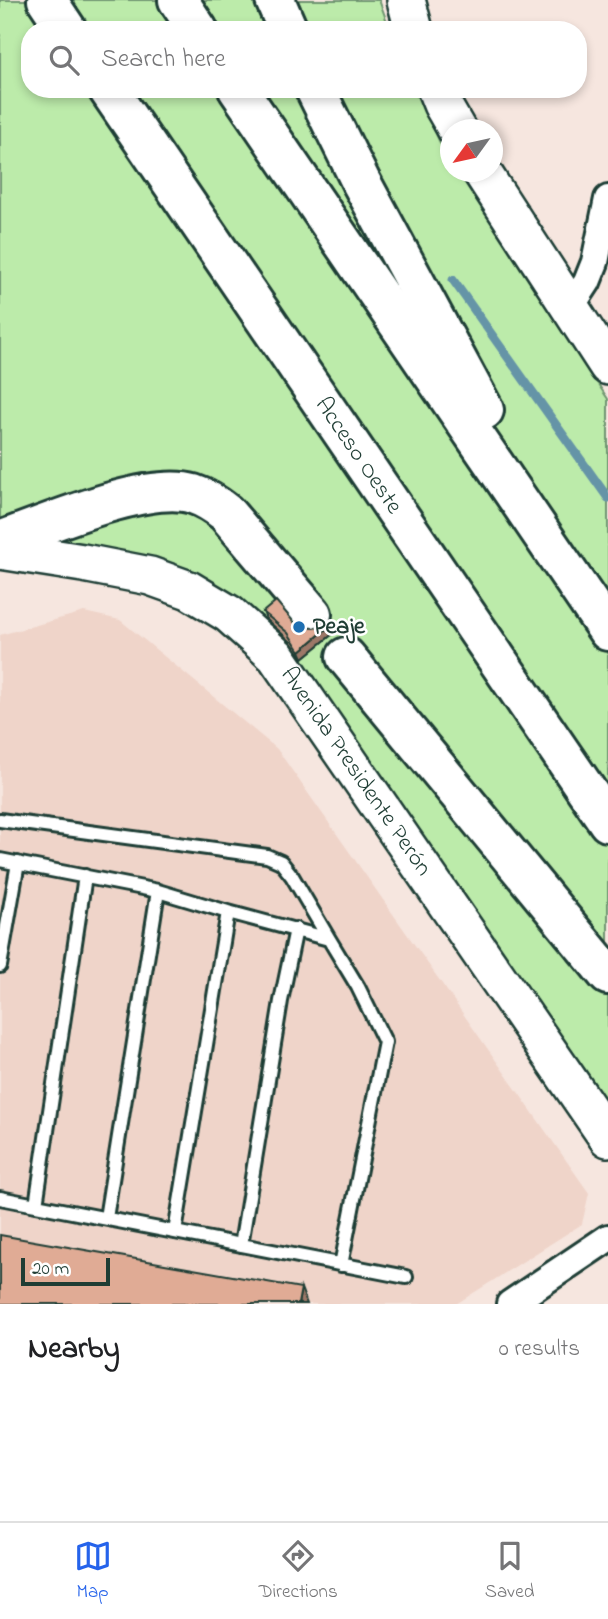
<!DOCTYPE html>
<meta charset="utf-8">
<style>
:root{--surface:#fff;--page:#f6f6f6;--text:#202124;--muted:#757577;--line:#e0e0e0;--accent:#2563eb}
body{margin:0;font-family:"Indie Flower",sans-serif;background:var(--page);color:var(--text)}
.compass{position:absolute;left:440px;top:119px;width:63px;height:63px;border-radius:50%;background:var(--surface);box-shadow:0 4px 10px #0003;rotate:237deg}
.scale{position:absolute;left:21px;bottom:18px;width:89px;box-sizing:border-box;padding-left:7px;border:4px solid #1f3d34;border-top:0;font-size:19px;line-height:24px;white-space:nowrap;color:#1f3d34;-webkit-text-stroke:5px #fff;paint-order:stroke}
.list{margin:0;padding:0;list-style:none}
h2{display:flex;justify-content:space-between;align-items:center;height:91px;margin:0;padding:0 28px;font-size:30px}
h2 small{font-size:23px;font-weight:400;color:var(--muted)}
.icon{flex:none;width:38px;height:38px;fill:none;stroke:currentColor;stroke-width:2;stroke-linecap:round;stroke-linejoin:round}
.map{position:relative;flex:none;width:608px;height:1304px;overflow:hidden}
.search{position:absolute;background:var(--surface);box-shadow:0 4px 10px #0003;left:21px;right:21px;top:21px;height:77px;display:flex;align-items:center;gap:18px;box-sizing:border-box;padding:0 24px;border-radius:28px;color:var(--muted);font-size:26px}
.sheet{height:217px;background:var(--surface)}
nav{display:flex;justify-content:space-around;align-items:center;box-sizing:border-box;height:98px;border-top:2px solid var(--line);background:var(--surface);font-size:19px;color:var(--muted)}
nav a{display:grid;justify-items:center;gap:4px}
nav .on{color:var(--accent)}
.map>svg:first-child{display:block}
.built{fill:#efd4c9}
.green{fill:#bcebaa;stroke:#6e946f;stroke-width:2}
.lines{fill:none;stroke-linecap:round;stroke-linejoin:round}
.stream{stroke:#6594a7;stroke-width:9}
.lane-casing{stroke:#1f3d34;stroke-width:18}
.street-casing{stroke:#1f3d34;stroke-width:32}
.secondary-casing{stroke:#1f3d34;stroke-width:42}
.highway-casing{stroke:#1f3d34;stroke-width:44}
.lane{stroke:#fff;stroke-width:12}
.street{stroke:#fff;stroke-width:26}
.secondary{stroke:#fff;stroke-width:37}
.highway{stroke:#fff;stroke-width:38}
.wall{fill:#c19380;stroke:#1f3d34;stroke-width:2}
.shaded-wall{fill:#9d7868;stroke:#1f3d34;stroke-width:2}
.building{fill:#e0ab95;stroke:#1f3d34;stroke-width:2}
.poi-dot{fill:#1f6fb2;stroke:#fff;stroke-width:2.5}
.labels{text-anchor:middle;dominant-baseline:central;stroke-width:5;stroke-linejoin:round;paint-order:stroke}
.street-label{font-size:24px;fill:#1f3d34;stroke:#fff}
.poi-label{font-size:24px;font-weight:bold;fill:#1f3d34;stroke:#fff;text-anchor:start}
</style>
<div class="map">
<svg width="608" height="1304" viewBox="0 0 608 1304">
<rect width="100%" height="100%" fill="#f6e6df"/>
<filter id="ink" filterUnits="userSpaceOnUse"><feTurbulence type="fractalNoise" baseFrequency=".0143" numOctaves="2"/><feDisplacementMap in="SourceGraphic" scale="14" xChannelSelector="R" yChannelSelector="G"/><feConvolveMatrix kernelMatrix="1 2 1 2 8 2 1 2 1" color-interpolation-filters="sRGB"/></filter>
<g filter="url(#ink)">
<path class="built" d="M84,612L120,620L277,749L589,1193L582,1224L456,1304H0V635Z"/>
<path class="green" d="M0,0H379L390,30H30V89H416L441,145L450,159V172H458L532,286L608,399V1114L266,631L193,571L91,547L0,532Z"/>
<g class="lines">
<path class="stream" d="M453,280L608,498"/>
<g class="lane-casing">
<path id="lane" d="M0,820L267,856L281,862L292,876L329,939L358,987L385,1042L341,1265
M0,860L158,891L228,912L329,939
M0,966L18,863
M0,1198L406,1277
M36,1205L85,876
M106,1218L158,891
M175,1232L228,912
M241,1245L281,1001L296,929"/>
</g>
<g class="street-casing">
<path id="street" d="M570,308L587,282L595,262L608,199
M510,1304L608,1238"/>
</g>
<g class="secondary-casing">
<g id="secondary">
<path d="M406,0L414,30"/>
<path d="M436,89L442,104L457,130"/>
<path d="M482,172L608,366"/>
<path id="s1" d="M0,550L83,563L150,576L189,590L229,614L276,656L608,1138"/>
</g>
</g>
<g class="highway-casing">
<g id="highway">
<path d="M47,0L67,30"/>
<path d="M178,0L198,30"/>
<path d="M275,0L288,30"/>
<path id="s2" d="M108,89L608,822"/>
<path d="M238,89L608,631"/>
<path d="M315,89L360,180L484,410"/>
<path d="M0,541C45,525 148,480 193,494C205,498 216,505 226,513L312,614"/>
<path d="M346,657L608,975"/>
</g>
</g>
<use href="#lane" class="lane"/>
<use href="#street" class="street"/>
<use href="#secondary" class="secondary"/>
<use href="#highway" class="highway"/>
</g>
<path class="wall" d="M263,612L293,621L301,627L334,633L303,658L290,641L266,619Z"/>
<path class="shaded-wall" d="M331,625L334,633L303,658L300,651Z
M301,1288L307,1304H298Z"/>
<path class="building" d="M276,601L293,621L301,627L314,628L323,624L326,619L331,625L300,651L288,633L263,612Z
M0,1235L301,1288L298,1304H0Z"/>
</g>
<circle class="poi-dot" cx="299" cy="627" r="7"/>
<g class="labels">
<g class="street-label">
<text stroke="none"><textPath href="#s2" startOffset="444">Acceso Oeste</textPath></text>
<text stroke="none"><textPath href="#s1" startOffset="444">Avenida Presidente Perón</textPath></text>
</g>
<g class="poi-label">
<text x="313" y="627">Peaje</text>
</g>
</g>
</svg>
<svg class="compass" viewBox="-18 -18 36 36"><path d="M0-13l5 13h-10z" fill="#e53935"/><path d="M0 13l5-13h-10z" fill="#757577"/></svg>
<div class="scale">20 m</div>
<div class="search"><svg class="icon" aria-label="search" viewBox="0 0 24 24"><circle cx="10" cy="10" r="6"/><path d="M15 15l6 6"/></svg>Search here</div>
</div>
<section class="sheet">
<h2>Nearby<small>0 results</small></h2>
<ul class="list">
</ul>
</section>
<nav>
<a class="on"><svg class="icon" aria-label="map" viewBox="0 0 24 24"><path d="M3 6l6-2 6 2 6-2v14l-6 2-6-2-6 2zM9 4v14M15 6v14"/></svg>Map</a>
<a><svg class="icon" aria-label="directions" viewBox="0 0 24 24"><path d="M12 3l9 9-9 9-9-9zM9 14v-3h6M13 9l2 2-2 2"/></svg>Directions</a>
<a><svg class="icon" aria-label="saved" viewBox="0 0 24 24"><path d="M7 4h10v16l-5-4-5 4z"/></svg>Saved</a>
</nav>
